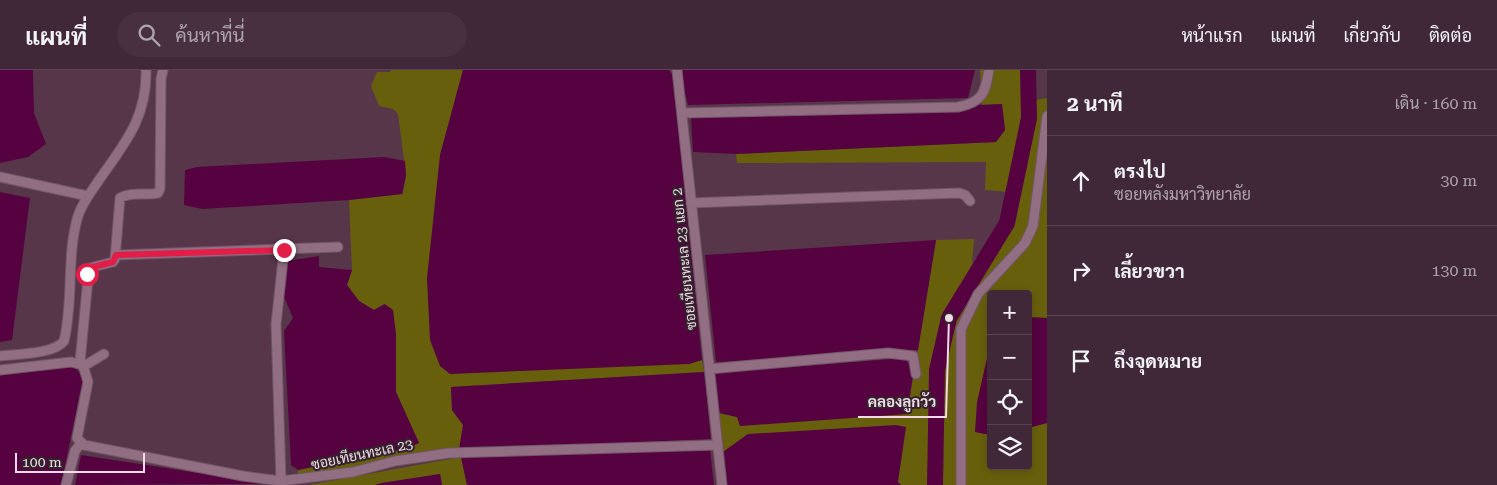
<!DOCTYPE html>
<html lang="th">
<meta charset="utf-8">
<style>
:root{--surface:#412838;--page:#483040;--text:#f1f3f6;--muted:#aea6ae;--line:#5a4453}
body{margin:0;font-family:"Roboto Serif",Sarabun,serif;background:var(--page);color:var(--text)}
.controls{position:absolute;right:15px;bottom:15px;display:grid;overflow:hidden;border-radius:5px;box-shadow:0 2px 8px #0003}
.controls button{width:45px;height:45px;display:grid;place-items:center;padding:0;border:0;border-bottom:1px solid var(--line);background:var(--surface);color:var(--text);font:25px sans-serif}
.scale{position:absolute;left:15px;bottom:12px;width:130px;box-sizing:border-box;padding-left:5px;border:2px solid #f0dbe6;border-top:0;font-size:14px;line-height:18px;white-space:nowrap;color:#f0dbe6;-webkit-text-stroke:4px #32232c;paint-order:stroke}
.stop{position:absolute;width:15px;height:15px;margin:-11px;border:4px solid #e11d48;border-radius:50%;background:#fff}
.stop.end{background:#e11d48;border-color:#fff;box-shadow:0 1px 5px #0008}
.list{margin:0;padding:0;list-style:none}
h2{display:flex;justify-content:space-between;align-items:center;height:65px;margin:0;padding:0 20px;font-size:21px}
h2 small{font-size:16px;font-weight:400;color:var(--muted)}
.list li{display:grid;grid-template-columns:32px 1fr auto;gap:15px;align-items:center;box-sizing:border-box;height:90px;padding:0 20px;border-top:1px solid var(--line)}
.list b{display:block;font-size:19px;white-space:nowrap}
.list p{margin:0;font-size:16px;white-space:nowrap;color:var(--muted)}
.list em{font-size:16px;font-style:normal;color:var(--muted)}
.icon{flex:none;width:28px;height:28px;fill:none;stroke:currentColor;stroke-width:2;stroke-linecap:round;stroke-linejoin:round}
.map{position:relative;flex:none;width:1047px;height:415px;overflow:hidden}
header{display:flex;align-items:center;gap:30px;box-sizing:border-box;height:70px;padding:0 25px;background:var(--surface);border-bottom:1px solid var(--line)}
header strong{font-size:24px}
nav{display:flex;gap:28px;margin-inline-start:auto;font-size:18px}
.search{width:350px;height:45px;background:var(--page);display:flex;align-items:center;gap:12px;box-sizing:border-box;padding:0 18px;border-radius:28px;color:var(--muted);font-size:19px}
main{display:flex}
aside{flex:1;background:var(--surface)}
.map>svg:first-child{display:block}
.green{fill:#685f0d}
.water{fill:#570240}
.lines{fill:none;stroke-linecap:round;stroke-linejoin:round}
.river{stroke:#570240;stroke-width:16}
.minor-casing{stroke:#715667;stroke-width:11}
.minor{stroke:#926e83;stroke-width:9}
.route{stroke:#e11d48;stroke-width:6}
.labels{text-anchor:middle;dominant-baseline:central;stroke-width:4;stroke-linejoin:round;paint-order:stroke}
.street-label{font-size:14px;fill:#f0dbe6;stroke:#32232c}
.leader{fill:none;stroke:#f0dbe6;stroke-width:2}
.callout-dot{fill:#f0dbe6;stroke:#32232c;stroke-width:2}
.callout-label{font-size:15px;text-anchor:middle;font-weight:bold;fill:#f0dbe6;stroke:#32232c;stroke-width:4;stroke-linejoin:round;paint-order:stroke}
</style>
<header>
<strong>แผนที่</strong>
<div class="search"><svg class="icon" aria-label="search" viewBox="0 0 24 24"><circle cx="10" cy="10" r="6"/><path d="M15 15l6 6"/></svg>ค้นหาที่นี่</div>
<nav><a>หน้าแรก</a><a>แผนที่</a><a>เกี่ยวกับ</a><a>ติดต่อ</a></nav>
</header>
<main>
<div class="map">
<svg width="1047" height="415" viewBox="0 0 1047 415">
<rect width="100%" height="100%" fill="#57364a"/>
<path class="green" d="M391,0H463L440,85L689,294L702,290L704,302L451,317L452,340L463,355L459,380L414,385L297,408L298,400L408,378L419,373L396,322V265L384,234L374,240L359,231L347,215L352,200L349,130L403,124L406,105L398,44L393,39L379,36L371,16L377,2H390Z
M980,0H1023V32L1047,28V248L1028,247V224H991V271L975,362L991,365V396H1028V358L1047,353V415H901L898,412L748,364L723,382L719,343L737,347L907,344L936,170L974,169L972,193L998,184L1021,123L985,120L986,92L737,93L736,84L996,72L1005,60L1002,34L982,35Z
M461,387L467,415H442L440,404L375,415H308Z"/>
<path class="water" d="M0,0H33L34,43L46,74L28,87L0,93Z
M463,0H669L673,6L702,290L689,294L450,304L440,296L430,270L427,208L440,85Z
M679,0H975L968,28L688,35Z
M1002,34L1005,60L996,72L736,84L693,82L691,48Z
M384,87L405,91L406,105L402,124L349,130L202,139L184,135L185,100L197,97Z
M0,122L30,128L12,270L0,272Z
M936,170L918,280L716,292L705,185Z
M319,186V197L352,200L347,215L359,231L374,240L385,234L393,240L396,264V322L419,373L408,378L298,400L291,395L284,261L293,248L284,227L287,191Z
M1028,247L1047,248V353L1028,358Z
M991,271V365L975,362L977,332Z
M904,288L914,299L907,344L740,356L737,347L719,343L714,303Z
M73,296L82,305V313L61,415H0V303Z
M704,302L711,369L459,380L463,355L452,340L451,317Z
M896,355L906,357L898,412L901,415H727L723,382L748,364Z
M710,380L714,415H467L461,387Z
M81,385L270,414L75,415Z
M440,404L442,415H375L381,413Z"/>
<g class="lines">
<path class="river" d="M935,415L937,300L949,248L1007,153L1029,48L1028,0"/>
<g class="minor-casing">
<path id="minor" d="M677,0L722,415
M682,43L958,37C983,32 985,23 989,0
M0,107L88,126
M691,133L959,123L965,125L970,131
M116,185L338,177
M0,286C16,284 55,284 64,271C74,230 66,186 78,146C82,133 92,121 99,110C125,73 147,48 146,0
M80,292L89,198L113,192L115,189L120,128C132,121 145,126 158,123L160,119L161,9L163,0
M84,296L104,284
M709,299L888,283L913,286L916,304
M0,300L71,292L83,295L88,312L77,368L84,375L243,406L281,411L353,402L395,391L449,383L718,375
M281,411L276,254L284,180
M66,415L75,381L81,373
M961,415V259L978,224L1025,173L1033,156L1047,46"/>
</g>
<use href="#minor" class="minor"/>
</g>
<g class="lines">
<path class="route" d="M87,204L89,198L113,192L116,185L284,180"/>
</g>
<g class="labels">
<g class="street-label">
<text transform="translate(684 189) rotate(-96)">ซอยเทียนทะเล 23 แยก 2</text>
<text transform="translate(362 384) rotate(-12)">ซอยเทียนทะเล 23</text>
</g>
</g>
<path class="leader" d="M949 248L946 347H858"/>
<circle class="callout-dot" cx="949" cy="248" r="5"/>
<g class="callout-label">
<text x="902" y="337">คลองลูกวัว</text>
</g>
</svg>
<div class="controls">
<button>+</button>
<button>−</button>
<button><svg class="icon" aria-label="locate" viewBox="0 0 24 24"><circle cx="12" cy="12" r="6"/><path d="M12 2v4M12 18v4M2 12h4M18 12h4"/></svg></button>
<button><svg class="icon" aria-label="layers" viewBox="0 0 24 24"><path d="M12 4l9 5-9 5-9-5zM3 14l9 5 9-5"/></svg></button>
</div>
<div class="scale">100 m</div>
<div class="stop" style="left:87px;top:204px"></div>
<div class="stop end" style="left:284px;top:180px"></div>
</div>
<aside>
<h2>2 นาที<small>เดิน · 160 m</small></h2>
<ul class="list">
<li><svg class="icon" aria-label="ahead" viewBox="0 0 24 24"><path d="M12 20V5M6 11l6-6 6 6"/></svg><div><b>ตรงไป</b><p>ซอยหลังมหาวิทยาลัย</p></div><em>30 m</em></li>
<li><svg class="icon" aria-label="right" viewBox="0 0 24 24"><path d="M7 20v-9h11M14 6l5 5-5 5"/></svg><div><b>เลี้ยวขวา</b></div><em>130 m</em></li>
<li><svg class="icon" aria-label="arrive" viewBox="0 0 24 24"><path d="M6 21V4h12l-3 4 3 4H6"/></svg><div><b>ถึงจุดหมาย</b></div></li>
</ul>
</aside>
</main>
